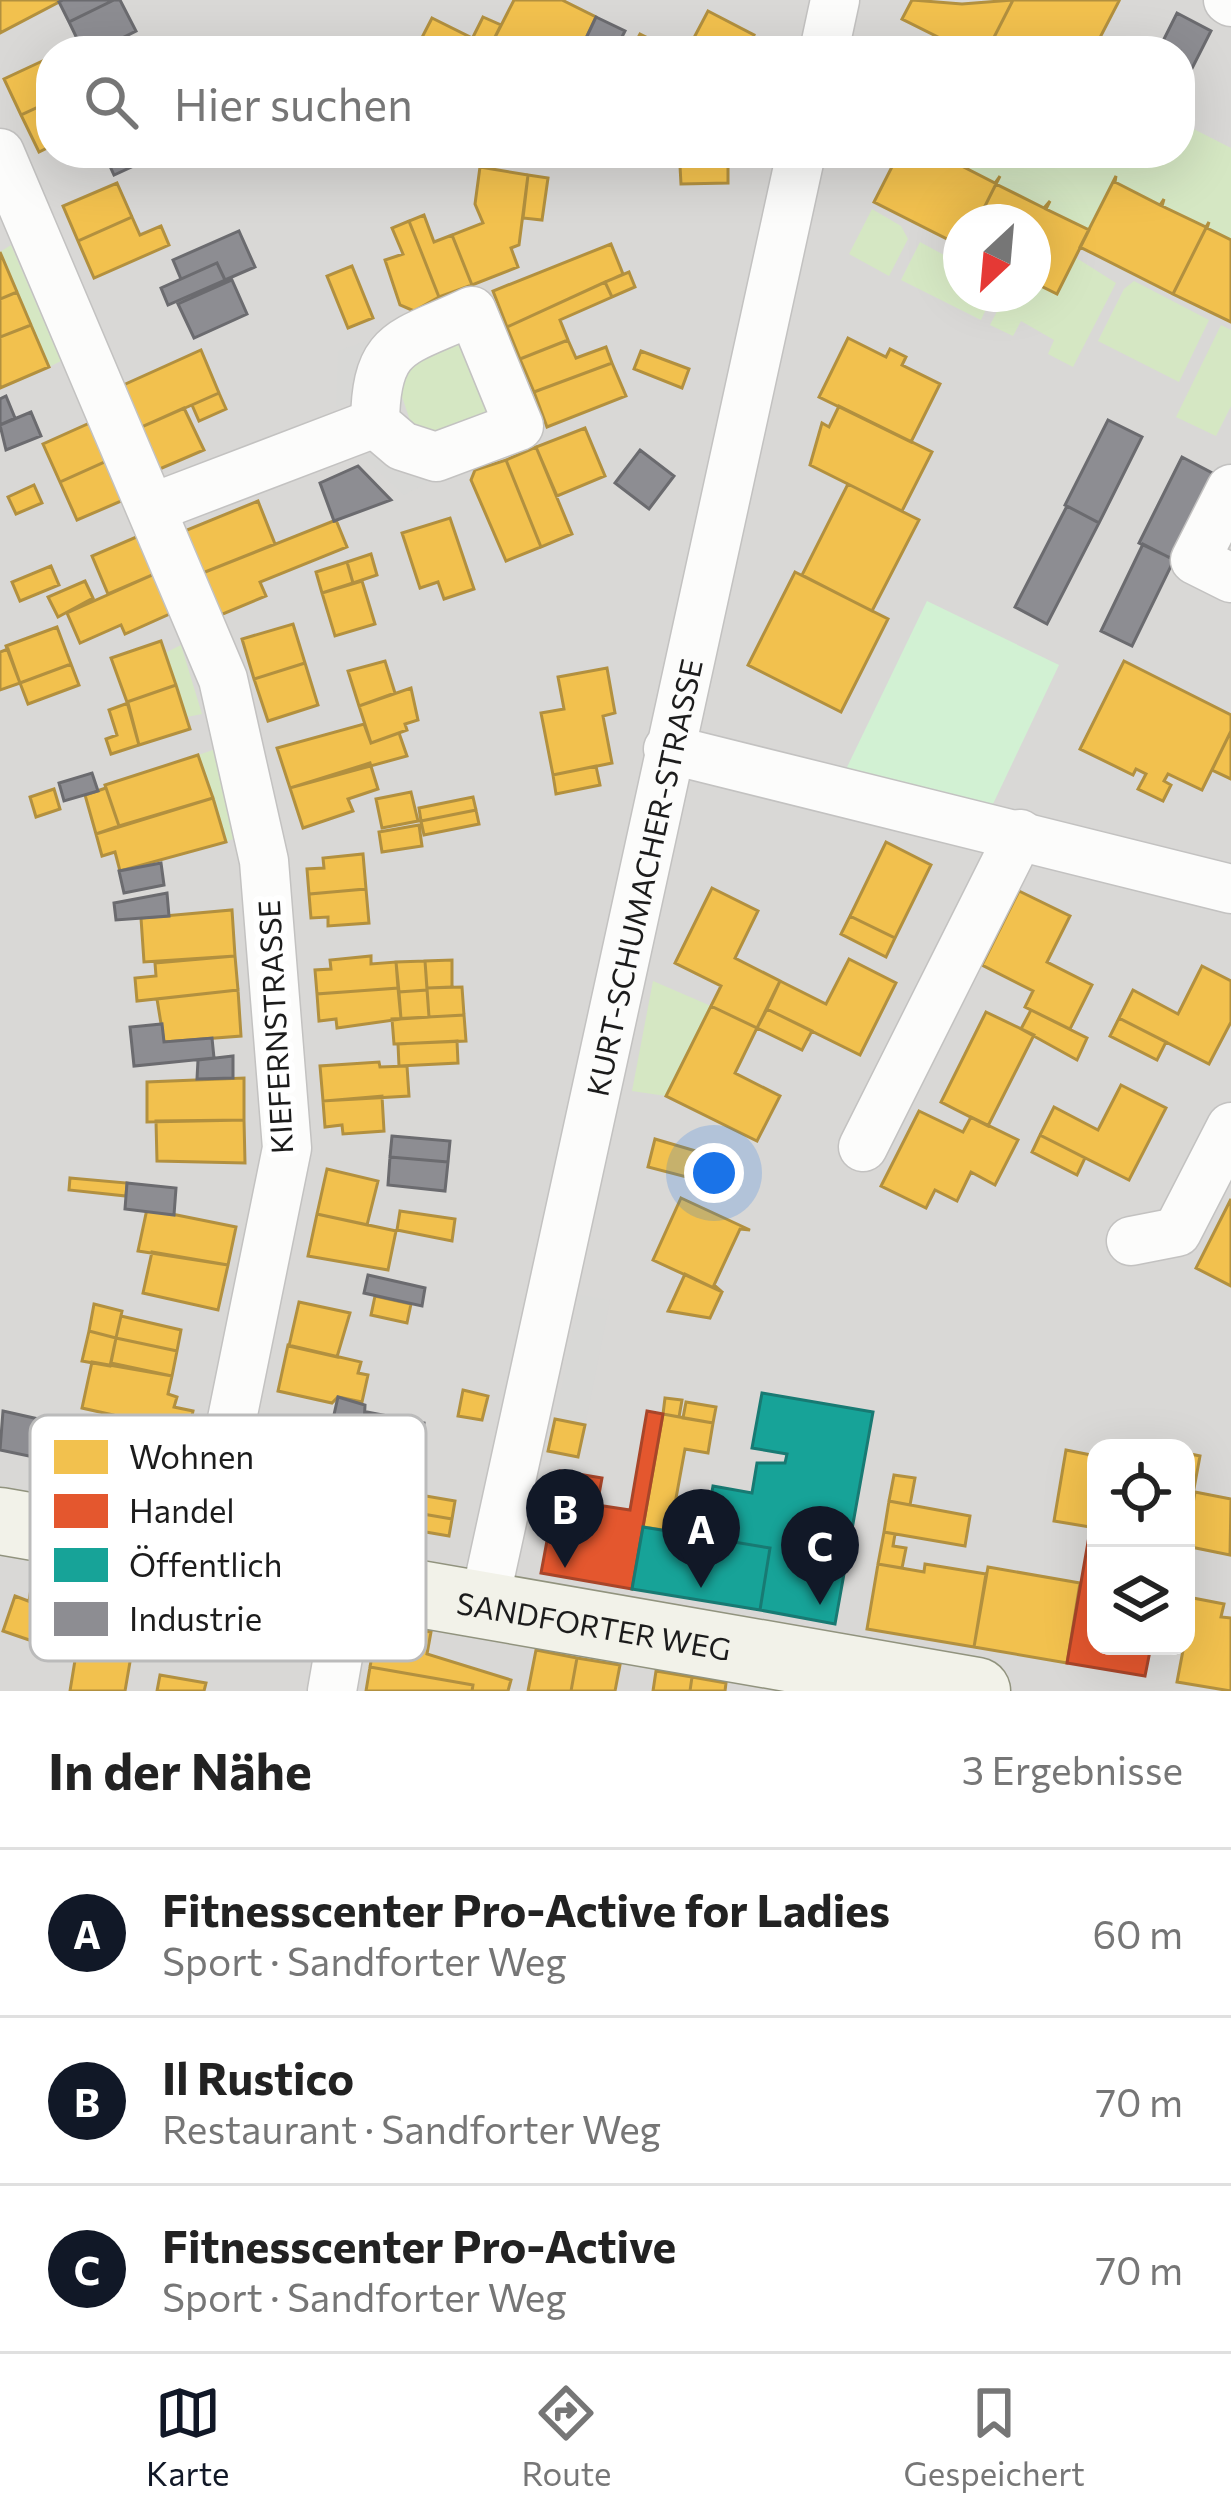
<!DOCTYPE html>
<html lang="de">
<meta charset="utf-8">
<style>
:root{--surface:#fff;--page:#f2f2f2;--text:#222;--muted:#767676;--line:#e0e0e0;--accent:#111827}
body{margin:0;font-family:Commissioner,sans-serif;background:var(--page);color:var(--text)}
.controls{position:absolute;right:36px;bottom:36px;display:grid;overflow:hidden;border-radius:24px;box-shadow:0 12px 48px #0002}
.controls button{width:108px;height:108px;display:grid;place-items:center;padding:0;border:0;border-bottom:3px solid var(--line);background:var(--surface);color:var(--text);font:60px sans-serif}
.compass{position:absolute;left:943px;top:204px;width:108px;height:108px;border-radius:50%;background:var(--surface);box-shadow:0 12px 48px #0002;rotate:206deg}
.you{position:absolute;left:714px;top:1173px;width:42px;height:42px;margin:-30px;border:9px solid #fff;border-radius:50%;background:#1a73e8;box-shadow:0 0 0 18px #1a73e833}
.badge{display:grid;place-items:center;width:78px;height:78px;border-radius:50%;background:var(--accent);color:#fff;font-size:39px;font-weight:700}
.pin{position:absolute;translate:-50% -99px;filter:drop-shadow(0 3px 6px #0008)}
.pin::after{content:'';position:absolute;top:63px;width:42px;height:36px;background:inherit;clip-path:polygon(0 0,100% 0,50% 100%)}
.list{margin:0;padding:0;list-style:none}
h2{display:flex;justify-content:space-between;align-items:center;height:156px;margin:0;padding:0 48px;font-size:51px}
h2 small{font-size:39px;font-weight:400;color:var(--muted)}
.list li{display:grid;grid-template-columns:78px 1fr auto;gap:36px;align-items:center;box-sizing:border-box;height:168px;padding:0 48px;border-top:3px solid var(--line)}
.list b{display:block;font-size:45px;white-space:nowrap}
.list p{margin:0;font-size:39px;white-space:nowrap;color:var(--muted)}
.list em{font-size:39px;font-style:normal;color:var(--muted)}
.icon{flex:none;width:66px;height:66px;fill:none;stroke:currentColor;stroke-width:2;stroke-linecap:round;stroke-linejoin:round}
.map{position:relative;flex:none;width:1231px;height:1691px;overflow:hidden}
.search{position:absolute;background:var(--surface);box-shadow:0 12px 48px #0002;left:36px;right:36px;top:36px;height:132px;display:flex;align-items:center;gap:30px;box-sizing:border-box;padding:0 42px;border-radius:48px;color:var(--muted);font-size:45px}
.sheet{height:660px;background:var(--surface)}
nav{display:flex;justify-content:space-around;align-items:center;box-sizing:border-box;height:168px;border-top:3px solid var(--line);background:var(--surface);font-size:33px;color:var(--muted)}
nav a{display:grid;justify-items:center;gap:6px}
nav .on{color:var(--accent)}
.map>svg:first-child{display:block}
.residential{fill:#d9d8d6;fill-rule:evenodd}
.religious{fill:#d8d8d6}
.grass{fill:#d5e7c3}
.park{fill:#d2f1d3}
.homes{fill:#f2c14e;stroke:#b2903f;stroke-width:3}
.shops{fill:#e4572e;stroke:#a84529;stroke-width:3}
.public{fill:#17a398;stroke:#187a73;stroke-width:3}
.industry{fill:#8d8d92;stroke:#6b6b6f;stroke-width:3}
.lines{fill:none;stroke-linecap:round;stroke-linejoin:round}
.street-casing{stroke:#c3c2c1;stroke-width:51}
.secondary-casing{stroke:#91937e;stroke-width:69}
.street{stroke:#fcfcfb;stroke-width:48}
.secondary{stroke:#f2f2e9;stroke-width:66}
.labels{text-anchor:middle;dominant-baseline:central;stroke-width:12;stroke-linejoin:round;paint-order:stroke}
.street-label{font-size:30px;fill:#1c1c1c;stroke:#fff}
.key{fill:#fff;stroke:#bbb;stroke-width:3}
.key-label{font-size:33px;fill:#1c1c1c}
</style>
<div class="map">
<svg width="1231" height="1691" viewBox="0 0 1231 1691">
<rect width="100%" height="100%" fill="#eae9e5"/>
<path class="residential" d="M0,0H1231V1691H0ZM51,51H1180V153H51ZM961,222H1033V294H961ZM1096,1448H1186V1646H1096Z"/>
<path class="religious" d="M369,340L366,394L336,407L338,351Z
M377,435L429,482L404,495L353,448Z
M580,1295L610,1300L585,1425L555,1419Z"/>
<path class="grass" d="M1180,122L1231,148V240L1115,182L1089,230L936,153H1180Z
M872,209L901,226L908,239L889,276L849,254Z
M920,242L944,255L961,254V294H993L981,320L901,280Z
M11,245L61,361L49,367L0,252Z
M1075,257L1116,283L1073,367L1048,354L1054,340L1021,321L1013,336L990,325L1006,294H1033V282L1057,293Z
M1134,281L1209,320L1179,382L1098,341L1124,289Z
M1221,325L1231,330V406L1216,436L1176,417Z
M468,337L502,421L444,443L414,432L398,385L399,369Z
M181,645L202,714L187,717L165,653Z
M213,750L241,836L226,842L198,755Z
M653,981L711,1006L666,1096L632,1091Z"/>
<path class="park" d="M927,601L1059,665L983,825L837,788Z"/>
<path class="homes" d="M0,0H63L0,33Z
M514,0H562L596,17L580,51H551L530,40L525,51H488Z
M912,0L962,4L1013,0L987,51H966L902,19Z
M1013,0H1117L1119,1L1093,51H987Z
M708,11L754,35L746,51H687Z
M483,17L501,25L488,51H466Z
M432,18L472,38L466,51H415Z
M640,34L674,51H631Z
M51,57V101L21,115L4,79Z
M51,101V146L39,152L21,115Z
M899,153H936L950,160L954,154L952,161L995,183L1000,176L977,222H961V246L874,202Z
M728,163V183L681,184L680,166Z
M480,167L528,175L519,245L511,248L518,267L472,285L452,235L483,223L475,204Z
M528,175L548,178L542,220L523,218Z
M1000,176L996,184L1044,208L1050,201L1046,209L1089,230L1057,294L1033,282V222H977Z
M1116,176L1115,182L1160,205L1164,199L1162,206L1206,227L1209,222L1173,294L1080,247Z
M117,183L132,217L78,241L63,206Z
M424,215L434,242L452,235L472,285L439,297L409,221Z
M132,217L140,235L161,226L169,245L94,278L78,241Z
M409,221L439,297L414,311L400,305L385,260L403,254L392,228Z
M1209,222L1207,228L1231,240V322L1173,294Z
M611,244L623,274L507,327L493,291Z
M0,252L17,292L0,299Z
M352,266L373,318L348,328L327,276Z
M629,272L635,287L612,297L605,282Z
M605,282L612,297L560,320L568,340L520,359L507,327Z
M17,292L31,325L0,337V299Z
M31,325L49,367L0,388V337Z
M848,338L886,357L890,349L906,357L902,365L940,384L911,442L819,397Z
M568,340L576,358L606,347L612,363L534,392L520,359Z
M201,350L219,393L137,429L119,387Z
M641,351L689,369L682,388L634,369Z
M612,363L626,396L547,427L534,392Z
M219,393L226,409L199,421L192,405Z
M839,406L932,452L902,511L810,465L822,423L829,427Z
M184,408L204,450L155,471L137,429Z
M92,422L109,460L60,482L43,444Z
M585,428L605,476L557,496L536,447Z
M536,447L572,534L541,547L506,460Z
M109,460L126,499L77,520L60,482Z
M506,460L541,547L506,561L471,480L475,470Z
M848,484L919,520L872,611L802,575Z
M34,485L42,503L16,514L8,497Z
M258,501L275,544L200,574L182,532Z
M450,518L474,589L444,599L438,582L420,588L402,533Z
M336,520L347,547L260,582L266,596L218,616L200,574Z
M141,535L157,573L108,594L92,556Z
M371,554L377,575L353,583L347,562Z
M347,562L353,583L322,593L316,572Z
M51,566L59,585L20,601L12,582Z
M795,572L888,619L841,712L748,665Z
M157,573L174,612L125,634L121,625L80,643L67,613Z
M85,581L93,598L58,617L48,597Z
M362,581L375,624L335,636L322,593Z
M293,624L305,663L254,679L242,639Z
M57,627L71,664L20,683L6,646Z
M161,641L176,685L127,702L111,658Z
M8,649L20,683L0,690V652Z
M385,661L395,693L359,706L348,671Z
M1124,661L1231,715V731L1202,790L1168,774L1164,781L1171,785L1163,801L1138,789L1146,774L1136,769L1133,775L1080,749Z
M305,663L318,705L268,721L254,679Z
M71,664L79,685L28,704L20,683Z
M607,668L615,713L603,716L612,763L553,775L541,713L564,709L558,677Z
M176,685L190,729L139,745L127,702Z
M411,688L418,720L405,724L407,730L371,743L359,706Z
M128,703L139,745L111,754L106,739L117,735L109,710Z
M364,724L371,743L399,733L407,756L290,788L277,748Z
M1231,731V779L1212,770Z
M198,755L213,798L119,826L105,785Z
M370,763L378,789L348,799L353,811L303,828L290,788Z
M596,766L600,785L556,794L553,775Z
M106,788L119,826L96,834L85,795Z
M54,789L60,809L36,817L30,797Z
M411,792L418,821L382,828L376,799Z
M473,797L476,810L421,821L419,808Z
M213,798L226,842L120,871L115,852L102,856L96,834Z
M476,810L479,824L424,835L421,821Z
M419,825L422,846L382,852L379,832Z
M886,842L931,865L895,938L850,916Z
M363,854L366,889L309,894L307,869L324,868L323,858Z
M712,888L758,911L735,958L780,981L757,1028L711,1006L721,986L675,963Z
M366,889L369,923L328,926V917L311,918L309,894Z
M1019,891L1070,916L1047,962L1092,985L1070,1029L1025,1007L1033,991L982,965Z
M232,910L235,956L144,962L141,918Z
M850,916L895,938L886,957L841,934Z
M235,956L238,990L137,1001L135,978L156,976L155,963Z
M371,956V964L396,962L398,988L317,994L315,970L331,969L330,960Z
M849,959L896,983L860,1055L767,1009L780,981L826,1004Z
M452,960V987L427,988L425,961Z
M425,961L427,990L399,992L396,962Z
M1202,966L1231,981V1022L1209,1064L1119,1018L1133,990L1178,1014Z
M462,987L464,1015L429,1017L427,988Z
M398,988L401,1019L337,1028L336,1019L319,1021L317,994Z
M238,990L241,1036L164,1042L157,999Z
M427,990L429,1017L401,1019L399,992Z
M711,1006L757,1028L735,1073L780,1096L757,1141L666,1096Z
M767,1009L812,1031L802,1050L757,1028Z
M1031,1010L1087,1038L1077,1060L1021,1029Z
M986,1012L1034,1035L988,1126L941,1102Z
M464,1015L466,1041L394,1044L392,1019Z
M1119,1018L1166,1042L1157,1060L1110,1036Z
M457,1041L458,1063L399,1066L398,1044Z
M379,1062L380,1067L407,1066L409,1096L323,1101L320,1066Z
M244,1078V1120L147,1122V1082Z
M1121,1085L1166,1108L1129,1180L1040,1135L1054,1107L1098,1130Z
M382,1096L384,1131L343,1134L342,1125L325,1127L323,1101Z
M919,1111L963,1132L971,1117L1018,1140L995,1185L971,1172L957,1201L935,1190L926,1208L881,1186Z
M244,1120L245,1163L157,1161L156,1121Z
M1040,1135L1085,1158L1077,1175L1032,1152Z
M655,1139L706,1154L698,1180L648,1167Z
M327,1169L378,1181L367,1225L317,1214Z
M70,1178L127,1183L126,1196L69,1190Z
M681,1198L750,1230L740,1229L714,1285L722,1292L653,1260Z
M1231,1199V1286L1196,1268Z
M147,1209L236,1227L228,1265L138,1251Z
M400,1211L455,1219L452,1241L397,1230Z
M317,1214L396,1231L388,1270L308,1256Z
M152,1252L228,1265L218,1310L143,1293Z
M685,1274L722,1292L710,1318L668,1311Z
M375,1296L411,1304L407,1323L371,1315Z
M299,1302L350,1313L337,1357L289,1346Z
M94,1304L122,1311L116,1338L89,1331Z
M121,1316L181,1330L177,1351L116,1338Z
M89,1331L116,1338L110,1366L82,1361Z
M116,1338L177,1351L172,1376L111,1363Z
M288,1345L361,1362L358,1373L368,1375L362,1402L338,1397L332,1403L278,1391Z
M92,1362L172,1376L168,1394L177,1397L174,1407L193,1411L184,1453L109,1434L113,1415L82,1408Z
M463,1390L488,1396L482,1420L458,1416Z
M665,1398L682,1400L679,1417L663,1414Z
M686,1402L716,1407L713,1423L683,1418Z
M663,1414L713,1423L708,1453L685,1449L670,1531L643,1527Z
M555,1419L585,1425L578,1457L548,1451Z
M1066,1450L1096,1456L1090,1527L1054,1521Z
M1186,1453L1200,1456L1193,1494L1186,1493Z
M894,1475L915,1478L910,1505L889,1501Z
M1195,1492L1231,1499L1230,1555L1186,1546Z
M420,1495L455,1501L452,1519L417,1513Z
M889,1501L970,1516L965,1546L884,1532Z
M417,1513L452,1519L449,1536L414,1530Z
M884,1532L895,1534L893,1546L906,1548L902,1568L878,1564Z
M35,1564L144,1583L136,1627L52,1613L29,1601Z
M878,1564L924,1572L925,1564L986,1574L974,1647L867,1629Z
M988,1567L1080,1583L1067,1663L974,1647Z
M15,1596L52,1610L41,1644L3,1631Z
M1193,1598L1224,1604L1221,1617L1231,1618V1691L1177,1682Z
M60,1615L136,1627L125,1691H70L77,1648L55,1645Z
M378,1623L431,1632L427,1654L511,1680L508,1691H472L473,1685L370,1667Z
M536,1650L577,1658L571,1691H528Z
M577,1658L620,1665L615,1691H571Z
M370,1667L473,1685L472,1691H366Z
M656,1671L692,1677L690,1691H653Z
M160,1675L206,1683L204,1691H157Z
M692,1677L726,1683L725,1691H690Z"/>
<path class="shops" d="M647,1411L663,1414L632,1589L541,1573L560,1471L602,1478L597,1505L630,1510Z
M1096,1496V1646H1151L1145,1676L1067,1663Z"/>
<path class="public" d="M762,1393L873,1412L835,1624L760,1610L770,1548L704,1537L713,1486L752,1493L757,1463H785L787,1454L752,1448Z
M643,1527L679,1533L687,1527L691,1535L770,1548L760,1610L632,1589Z"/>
<path class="industry" d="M63,0H114L69,22L59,2Z
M114,0H120L136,31L96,51H83L69,22Z
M1177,13L1211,31L1180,92V51H1158Z
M596,17L625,31L615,51H580Z
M104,153H162L114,175Z
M239,231L255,267L225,280L217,263L181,279L173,260Z
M217,263L225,280L168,305L161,288Z
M232,280L247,314L194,338L178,304Z
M6,396L15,418L0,425V399Z
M31,412L41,436L6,450L0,425Z
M1108,420L1142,437L1099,523L1065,505Z
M640,450L674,476L649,509L615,483Z
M1182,457L1216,475L1173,559L1139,543Z
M358,466L391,500L334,521L320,483Z
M1067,506L1099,523L1047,624L1015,607Z
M1143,544L1174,560L1132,646L1101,631Z
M92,773L98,791L64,801L59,783Z
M161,863L164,885L124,893L119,871Z
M167,893L169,916L116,920L114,903Z
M162,1024L164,1042L212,1038L214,1058L134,1066L130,1027Z
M233,1056V1078L197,1079L198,1060Z
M392,1136L450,1141L448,1162L390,1157Z
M390,1157L448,1162L445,1191L388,1185Z
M127,1183L176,1188L174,1215L125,1209Z
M368,1275L425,1288L422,1306L364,1293Z
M338,1397L365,1405L364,1426L333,1419Z
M3,1411L56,1423L48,1460L0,1450Z
M367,1412L424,1423L422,1437L364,1426Z"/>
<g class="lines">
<g class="street-casing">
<g id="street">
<path d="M1228,0L1231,2"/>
<path d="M824,51L835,0"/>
<path d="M0,153L223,679L264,861L287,1148L204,1557"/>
<path d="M1231,489L1195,560L1231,578"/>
<path d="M152,508L375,423C376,338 403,344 472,311L519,426L436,457L402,446L375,423"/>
<path d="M668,749L1231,889"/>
<path d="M863,1147L1020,834"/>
<path d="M1131,1241L1177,1232L1231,1127"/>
<path id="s1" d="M484,1604L801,153"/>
<path d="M332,1691L351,1583"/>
</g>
</g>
<g class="secondary-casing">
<g id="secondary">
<path id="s2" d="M0,1521L977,1691"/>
</g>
</g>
<use href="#street" class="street"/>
<use href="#secondary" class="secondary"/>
</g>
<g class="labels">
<g class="street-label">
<text stroke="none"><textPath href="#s1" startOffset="744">KURT-SCHUMACHER-STRASSE</textPath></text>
<text transform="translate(274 1027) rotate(-93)">KIEFERNSTRASSE</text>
<text stroke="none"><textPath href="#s2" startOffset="603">SANDFORTER WEG</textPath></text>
</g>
</g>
<rect x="30" y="1415" width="396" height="246" rx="18" class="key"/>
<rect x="54" y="1440" width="54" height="34" fill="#f2c14e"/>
<rect x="54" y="1494" width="54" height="34" fill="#e4572e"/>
<rect x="54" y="1548" width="54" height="34" fill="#17a398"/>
<rect x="54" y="1602" width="54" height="34" fill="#8d8d92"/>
<g class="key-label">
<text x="129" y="1469">Wohnen</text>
<text x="129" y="1523">Handel</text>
<text x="129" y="1577">Öffentlich</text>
<text x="129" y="1631">Industrie</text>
</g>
</svg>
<div class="controls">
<button><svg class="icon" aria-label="locate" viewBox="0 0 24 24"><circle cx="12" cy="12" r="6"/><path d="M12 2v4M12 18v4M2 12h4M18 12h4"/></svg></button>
<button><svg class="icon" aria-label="layers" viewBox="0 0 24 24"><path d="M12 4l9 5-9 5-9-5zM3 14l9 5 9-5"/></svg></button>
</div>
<svg class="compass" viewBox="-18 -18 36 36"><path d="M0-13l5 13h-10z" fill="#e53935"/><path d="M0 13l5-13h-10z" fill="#767676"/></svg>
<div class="you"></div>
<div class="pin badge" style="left:701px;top:1588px">A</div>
<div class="pin badge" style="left:565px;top:1568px">B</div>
<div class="pin badge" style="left:820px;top:1605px">C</div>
<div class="search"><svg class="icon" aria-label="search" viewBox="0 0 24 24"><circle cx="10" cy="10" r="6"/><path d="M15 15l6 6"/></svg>Hier suchen</div>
</div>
<section class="sheet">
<h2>In der Nähe<small>3 Ergebnisse</small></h2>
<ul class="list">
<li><span class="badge">A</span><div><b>Fitnesscenter Pro-Active for Ladies</b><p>Sport · Sandforter Weg</p></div><em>60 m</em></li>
<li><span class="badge">B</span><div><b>Il Rustico</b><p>Restaurant · Sandforter Weg</p></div><em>70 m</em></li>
<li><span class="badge">C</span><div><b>Fitnesscenter Pro-Active</b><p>Sport · Sandforter Weg</p></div><em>70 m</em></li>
</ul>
</section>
<nav>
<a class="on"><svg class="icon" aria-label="map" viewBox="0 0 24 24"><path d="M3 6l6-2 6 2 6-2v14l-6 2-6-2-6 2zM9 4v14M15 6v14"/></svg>Karte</a>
<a><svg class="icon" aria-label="directions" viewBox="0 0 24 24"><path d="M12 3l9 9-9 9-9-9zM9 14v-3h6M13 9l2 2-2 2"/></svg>Route</a>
<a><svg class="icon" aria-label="saved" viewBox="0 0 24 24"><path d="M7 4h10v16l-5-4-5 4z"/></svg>Gespeichert</a>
</nav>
